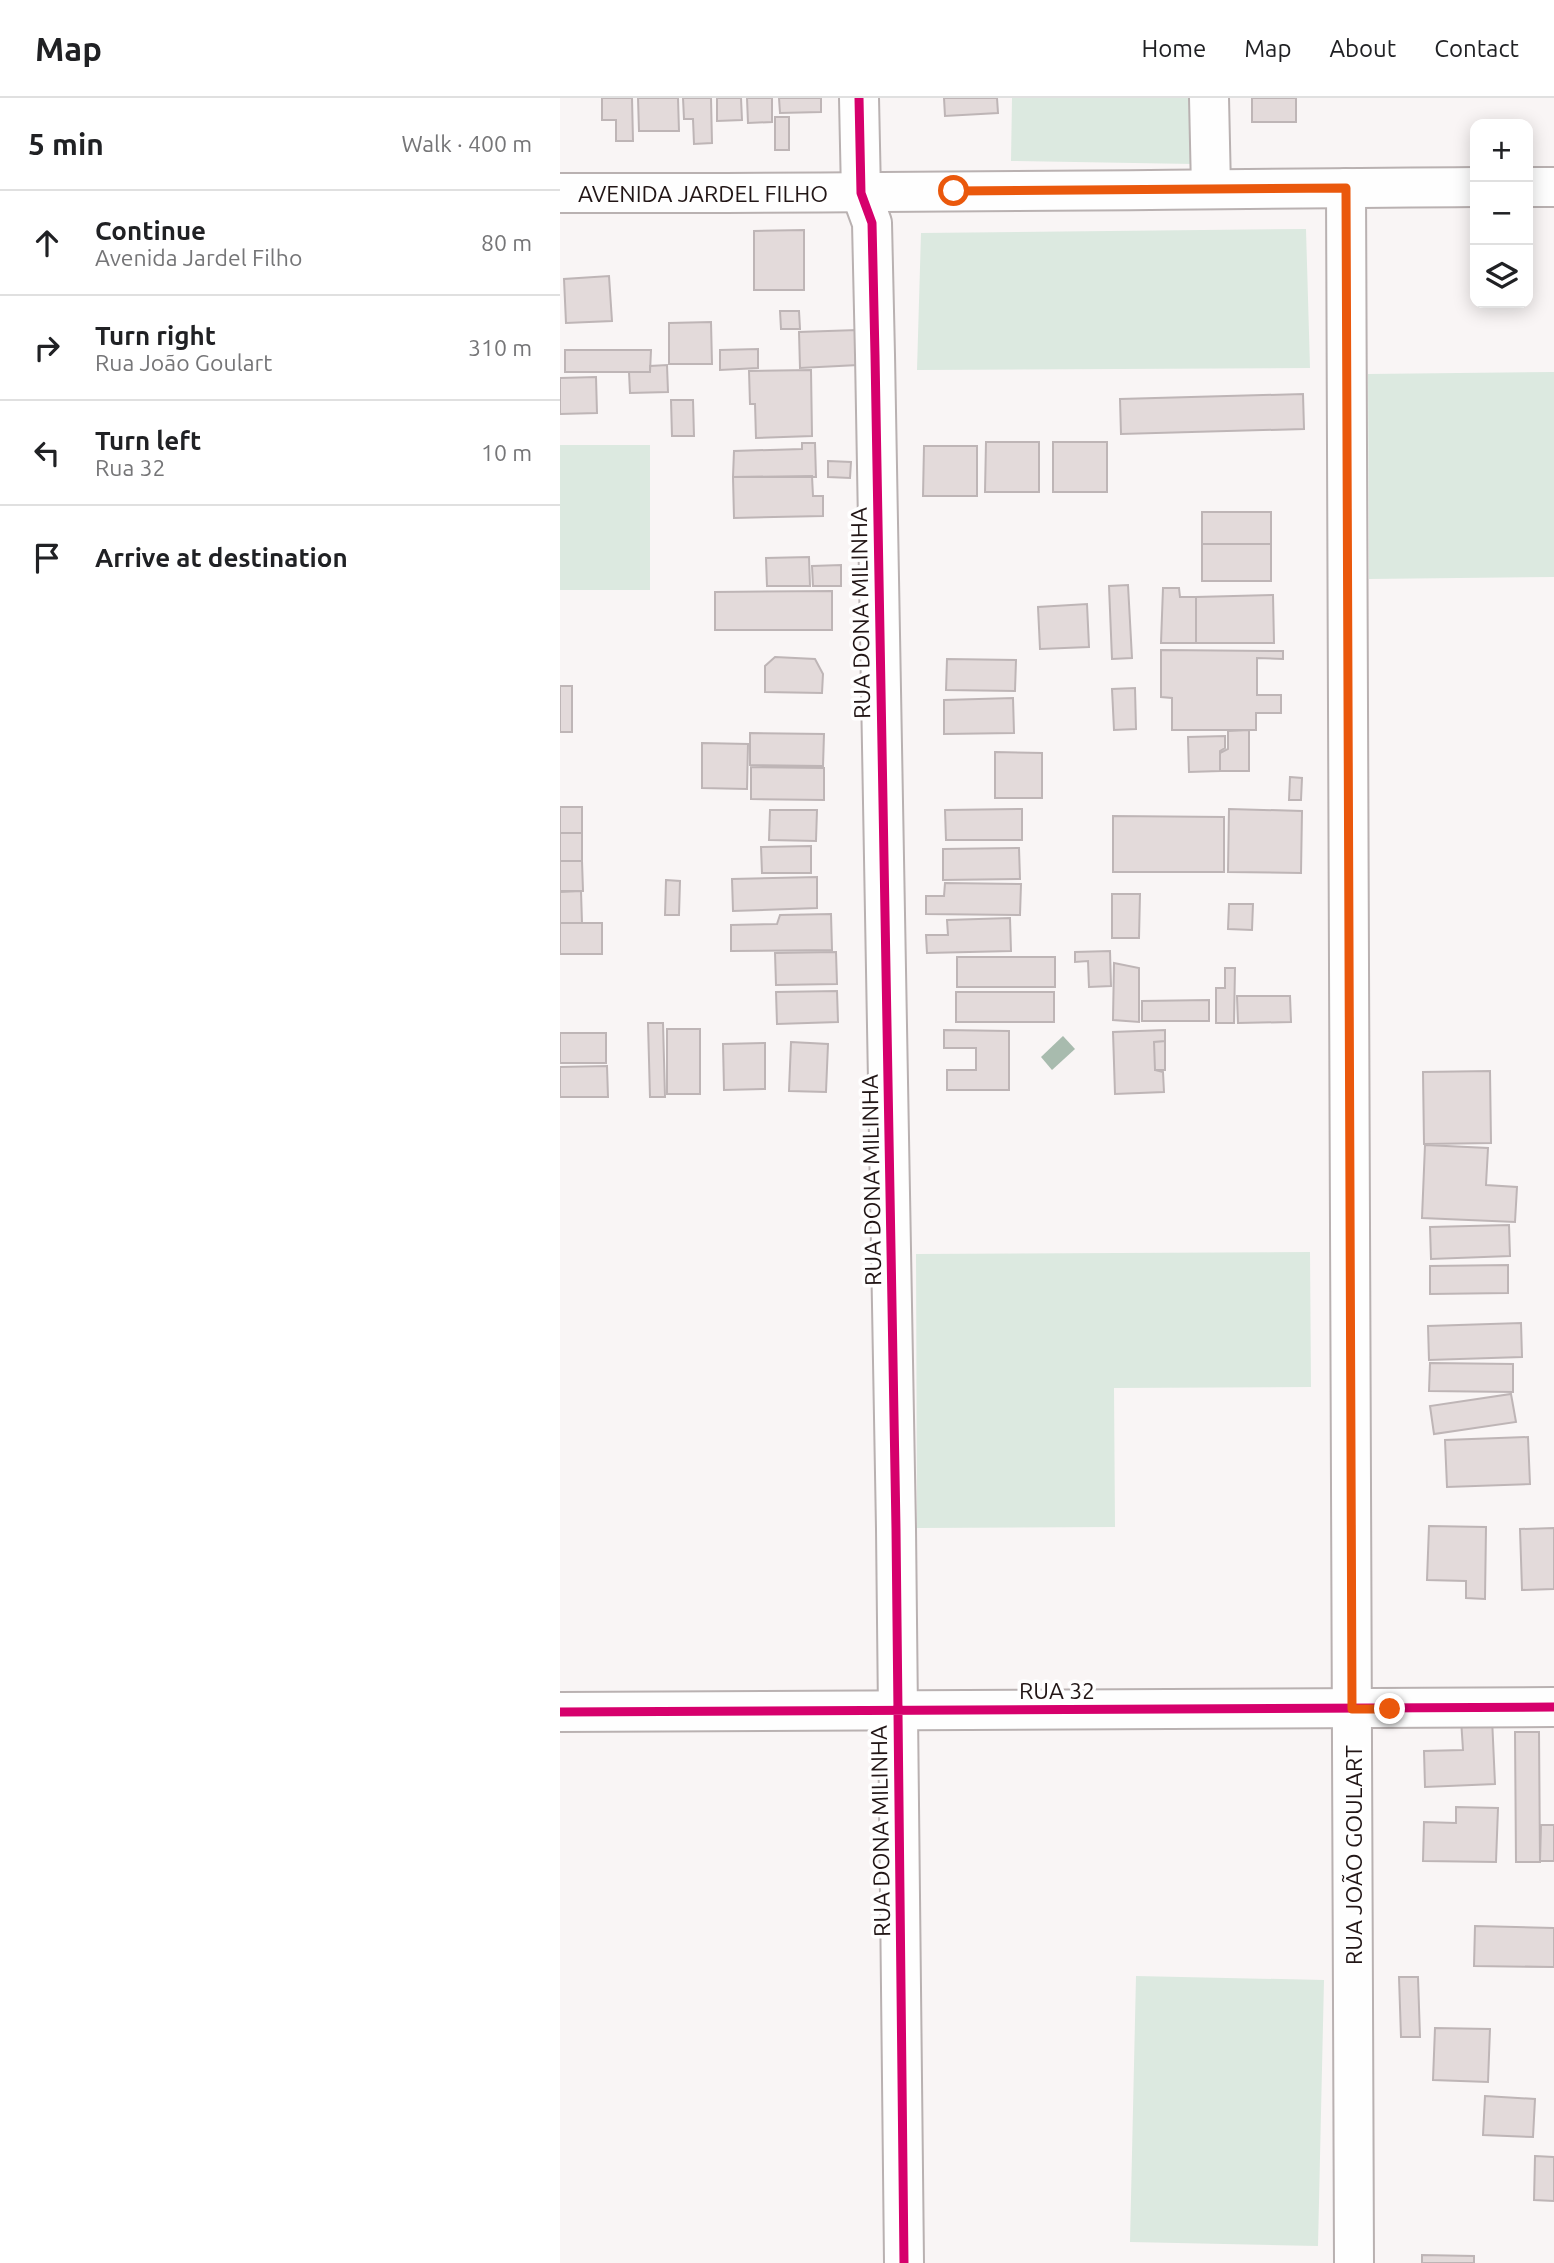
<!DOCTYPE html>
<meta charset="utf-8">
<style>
:root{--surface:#fff;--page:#f2f2f2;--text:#202124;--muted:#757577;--line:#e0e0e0}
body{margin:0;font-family:Ubuntu,sans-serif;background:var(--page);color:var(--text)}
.controls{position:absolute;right:21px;top:21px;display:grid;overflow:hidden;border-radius:14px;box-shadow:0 4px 18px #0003}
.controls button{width:63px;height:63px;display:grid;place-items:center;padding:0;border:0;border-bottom:2px solid var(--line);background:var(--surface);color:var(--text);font:35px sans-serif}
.stop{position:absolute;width:21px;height:21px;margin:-16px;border:5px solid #ea580c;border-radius:50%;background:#fff}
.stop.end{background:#ea580c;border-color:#fff;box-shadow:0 2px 7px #0008}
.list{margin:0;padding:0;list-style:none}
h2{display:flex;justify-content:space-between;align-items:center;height:91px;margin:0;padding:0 28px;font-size:30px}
h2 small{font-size:23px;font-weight:400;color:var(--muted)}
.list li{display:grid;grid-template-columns:46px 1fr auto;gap:21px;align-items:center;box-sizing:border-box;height:105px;padding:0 28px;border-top:2px solid var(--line)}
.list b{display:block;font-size:26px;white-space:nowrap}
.list p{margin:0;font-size:23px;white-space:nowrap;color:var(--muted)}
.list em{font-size:23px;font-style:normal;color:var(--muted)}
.icon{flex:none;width:38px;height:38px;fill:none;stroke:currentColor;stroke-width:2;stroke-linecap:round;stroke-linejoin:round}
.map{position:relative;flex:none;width:994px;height:2165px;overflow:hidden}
header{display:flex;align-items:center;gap:42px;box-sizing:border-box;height:98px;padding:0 35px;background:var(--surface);border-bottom:2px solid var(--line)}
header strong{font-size:33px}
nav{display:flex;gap:38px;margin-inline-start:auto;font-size:24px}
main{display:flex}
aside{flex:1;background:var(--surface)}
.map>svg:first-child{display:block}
.green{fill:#dce9e0}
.water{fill:#a8bbae}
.building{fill:#e3dada;stroke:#beb5b6;stroke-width:2}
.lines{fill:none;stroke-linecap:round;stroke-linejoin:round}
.minor-casing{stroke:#b9b1b1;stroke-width:42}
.major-casing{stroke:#b9b1b1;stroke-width:42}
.minor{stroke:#fefefe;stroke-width:38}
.major{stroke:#fefefe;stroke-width:38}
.cycleway-casing{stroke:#fff;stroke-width:13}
.cycleway{stroke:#d6006c;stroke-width:9}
.route{stroke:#ea580c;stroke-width:9}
.labels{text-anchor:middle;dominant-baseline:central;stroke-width:7;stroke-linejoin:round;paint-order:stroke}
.street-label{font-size:23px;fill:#221616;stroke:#fff}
</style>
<header>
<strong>Map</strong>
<nav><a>Home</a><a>Map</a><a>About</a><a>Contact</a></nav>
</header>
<main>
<aside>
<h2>5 min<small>Walk · 400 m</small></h2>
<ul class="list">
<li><svg class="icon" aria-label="ahead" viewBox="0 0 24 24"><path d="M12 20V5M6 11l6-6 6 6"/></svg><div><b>Continue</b><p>Avenida Jardel Filho</p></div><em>80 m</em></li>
<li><svg class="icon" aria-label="right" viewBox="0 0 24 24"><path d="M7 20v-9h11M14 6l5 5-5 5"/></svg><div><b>Turn right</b><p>Rua João Goulart</p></div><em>310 m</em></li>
<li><svg class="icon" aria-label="left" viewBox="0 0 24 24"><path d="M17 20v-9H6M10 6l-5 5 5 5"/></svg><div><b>Turn left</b><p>Rua 32</p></div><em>10 m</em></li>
<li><svg class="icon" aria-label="arrive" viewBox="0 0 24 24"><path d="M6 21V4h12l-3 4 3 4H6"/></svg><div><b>Arrive at destination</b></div></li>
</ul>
</aside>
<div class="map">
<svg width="994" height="2165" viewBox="0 0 994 2165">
<rect width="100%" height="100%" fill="#f9f5f5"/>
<path class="green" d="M452,0H634L633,66L451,63Z
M746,131L750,270L357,272L361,135Z
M994,274V479L809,481L808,276Z
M0,347H90V492H0Z
M750,1154L751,1289L554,1290L555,1429L357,1430L356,1156Z
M576,1878L764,1882L758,2148L570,2144Z"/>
<path class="water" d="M503,938L515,951L492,972L481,959Z"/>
<path class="building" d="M42,0H72L73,43H56V22H42Z
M78,0H118L119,33H79Z
M123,0H151L152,45L134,46L133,21H124Z
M157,0H181L182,22L157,23Z
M187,0H212V24L188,25Z
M219,0H261V14L220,15Z
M384,0H437L438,15L385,18Z
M692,0H736V24H692Z
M215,19H229V52H215Z
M244,132V192H194V133Z
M49,178L52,223L6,225L4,181Z
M220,213H239L240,231H221Z
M151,224L152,266H109V225Z
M297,232L298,267L240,270L239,234Z
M198,251V270L160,272V252Z
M5,252H91L90,274H5Z
M107,267L108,294L70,295L69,274H90V268Z
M251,272L252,338L196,340L195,306H190L189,273Z
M36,279L37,315L0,316V280Z
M743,296L744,331L561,336L560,301Z
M111,302H133L134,338H112Z
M426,344H479V394H425Z
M493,344H547V394H493Z
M242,345H255L256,379H173L174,353L242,351Z
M364,348H417V398H363Z
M268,363L291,364L290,380L268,379Z
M252,378L253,398H263V418L174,420L173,379Z
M642,414H711V446H642Z
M642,446H711V483H642Z
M249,459L250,488H207L206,460Z
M281,467V488H253L252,468Z
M568,487L572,560L552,561L549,488Z
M603,490H619L620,499H636V545H601Z
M272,493V532H155V494Z
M713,497L714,545H636V499Z
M527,506L529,549L480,551L478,509Z
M601,552L723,553V561L697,560V597H721V615H696V632H612V600L601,599Z
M215,559L255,561L263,576L262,595L205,594V568Z
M387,561L456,562L455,593L386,592Z
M0,588H12V634H0Z
M575,590L576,631L554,632L552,591Z
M453,600L454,635L384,636V602Z
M689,632V673H660V655L668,651V633Z
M190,635L264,636L263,668L190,667Z
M665,638V650L660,653V673L629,674L628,639Z
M142,645L188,646L187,691L142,690Z
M435,654L482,655V700H435Z
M191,669L264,670V702L191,701Z
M730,679L742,680L741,702H729Z
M0,709H22V735H0Z
M462,711V742H386L385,712Z
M669,711L742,713L741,775L668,774Z
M210,712H257L256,743L209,742Z
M553,718L664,719V774H553Z
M0,735H22V763H0Z
M251,748V775H202L201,749Z
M459,750L460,781L383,782V751Z
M0,763H22L23,793H0Z
M257,779V810L173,813L172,781Z
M106,782L120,783L119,817H105Z
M385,785L461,786L460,817L366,816V798H384Z
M21,793L22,825H0V794Z
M552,796H580L579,840H552Z
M669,806H693L692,832L668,831Z
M271,816L272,852L171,853V827L217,826L220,817Z
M450,820L451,853L367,855L366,837H388L387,822Z
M0,825H42V856H0Z
M550,853L551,888L529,889L528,863L515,864V854Z
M276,854L277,886L216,887L215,855Z
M397,859H495V889H397Z
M554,865L579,870V924L553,922Z
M665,870H675L674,925H656V890H665Z
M277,893L278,924L217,926L216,894Z
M396,894H494V924H396Z
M677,898H730L731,924L678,925Z
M649,902V923H582V903Z
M88,925H103L105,999H90Z
M107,931H140V996H107Z
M384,932L449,933V992H387V972H416V950H384Z
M605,932V943L594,944L595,972L603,974L604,994L555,996L553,934Z
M0,935H46V965H0Z
M605,943V972H595L594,944Z
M231,944L268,946L266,994L229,993Z
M205,945V991L164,992L163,946Z
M47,968L48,999H0V969Z
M930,973L931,1045L864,1046L863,974Z
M865,1047L928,1050L926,1087L957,1089L955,1124L862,1120Z
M949,1127L950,1158L871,1161L870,1129Z
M948,1167V1195L870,1196V1168Z
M961,1225L962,1259L869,1262L868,1228Z
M870,1265L953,1266V1294L869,1293Z
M951,1296L956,1324L874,1336L870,1308Z
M968,1339L970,1386L887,1389L885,1342Z
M869,1428L926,1429L925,1501L906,1500V1483L867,1482Z
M994,1430V1491L962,1492L960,1431Z
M932,1620L935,1686L865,1689L864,1653L903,1652L901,1621Z
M955,1634H979L980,1764H956Z
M896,1709L938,1710L936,1764L863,1763L864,1724L896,1725Z
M981,1727H994V1763H980Z
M915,1828L994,1830V1869L914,1868Z
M839,1879H858L860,1939H841Z
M875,1930L930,1931L928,1984L873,1982Z
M925,1998L975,2001L973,2039L923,2037Z
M975,2058L994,2059V2103L974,2102Z
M862,2157L914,2158V2165H862Z"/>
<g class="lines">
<g class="minor-casing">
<path id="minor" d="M299,0L301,95L312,125L315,257L336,1431L344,2165
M649,0L651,90
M786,90L794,2165"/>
</g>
<g class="major-casing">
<path id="major" d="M968,89H994
M0,95C305,96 610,91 915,89
M0,1614L994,1609"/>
</g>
<use href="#minor" class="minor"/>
<use href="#major" class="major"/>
<g class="cycleway-casing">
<path id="cycleway" d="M299,0L301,95L312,125L315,257L336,1431L344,2165
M0,1614L994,1609"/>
</g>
<use href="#cycleway" class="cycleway"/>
</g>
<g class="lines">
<path class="route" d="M394,93L786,90L792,1611H830"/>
</g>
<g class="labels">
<g class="street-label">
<text x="143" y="95">AVENIDA JARDEL FILHO</text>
<text transform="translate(300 515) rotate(-91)">RUA DONA MILINHA</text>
<text transform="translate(311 1082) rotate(-91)">RUA DONA MILINHA</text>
<text x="497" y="1592">RUA 32</text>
<text transform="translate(320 1733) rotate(-91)">RUA DONA MILINHA</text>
<text transform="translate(793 1757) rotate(-90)">RUA JOÃO GOULART</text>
</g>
</g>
</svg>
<div class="controls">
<button>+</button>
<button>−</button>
<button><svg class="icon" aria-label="layers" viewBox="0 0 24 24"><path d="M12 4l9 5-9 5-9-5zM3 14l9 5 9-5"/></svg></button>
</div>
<div class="stop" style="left:394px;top:93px"></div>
<div class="stop end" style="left:830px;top:1611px"></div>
</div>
</main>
